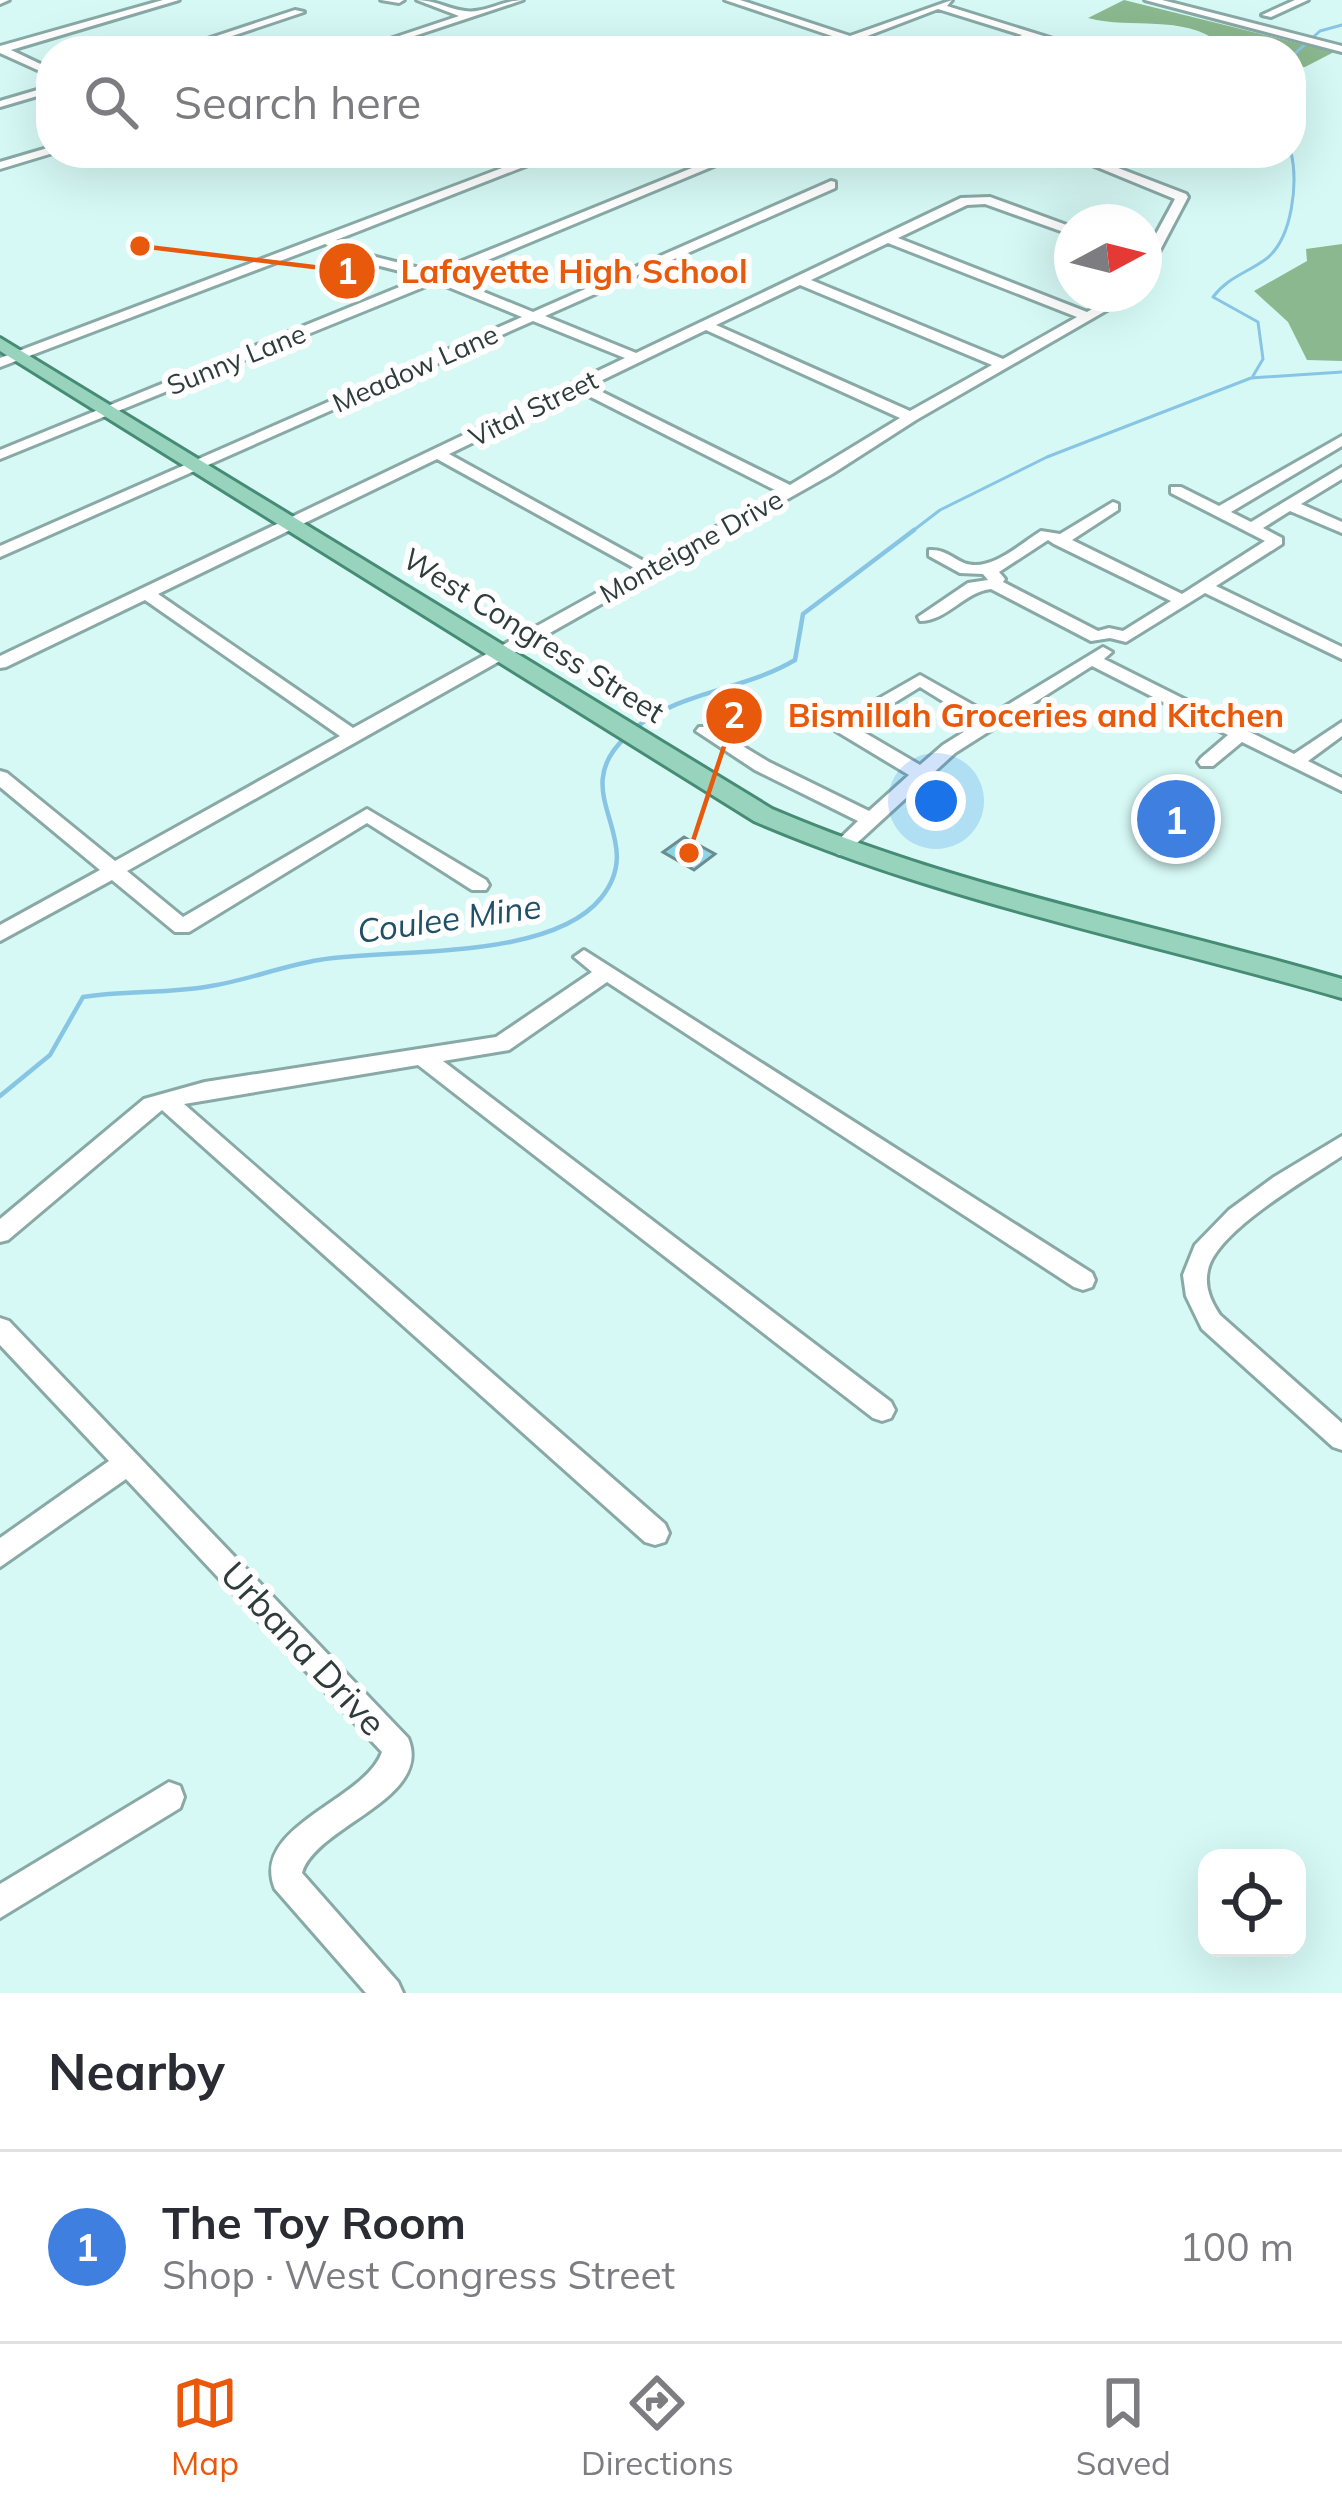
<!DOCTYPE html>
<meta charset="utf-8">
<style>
:root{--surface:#fff;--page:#f2f2f3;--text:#2b2b33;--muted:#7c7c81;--line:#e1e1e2;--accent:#ea580c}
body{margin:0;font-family:Mulish,sans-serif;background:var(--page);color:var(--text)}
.controls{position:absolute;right:36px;bottom:36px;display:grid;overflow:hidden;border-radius:24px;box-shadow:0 12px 48px #0002}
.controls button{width:108px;height:108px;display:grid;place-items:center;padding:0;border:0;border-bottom:3px solid var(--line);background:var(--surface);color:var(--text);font:60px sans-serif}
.compass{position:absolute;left:1054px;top:204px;width:108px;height:108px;border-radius:50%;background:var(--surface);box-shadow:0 12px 48px #0002;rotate:83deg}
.you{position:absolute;left:936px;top:801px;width:42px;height:42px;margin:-30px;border:9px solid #fff;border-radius:50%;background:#1a73e8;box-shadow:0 0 0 18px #1a73e833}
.badge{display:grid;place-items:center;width:78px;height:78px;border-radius:50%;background:var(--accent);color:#fff;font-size:39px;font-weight:700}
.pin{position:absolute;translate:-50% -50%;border:6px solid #fff;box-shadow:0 3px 12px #0006}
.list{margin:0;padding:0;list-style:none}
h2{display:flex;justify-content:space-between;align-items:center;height:156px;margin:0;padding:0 48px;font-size:51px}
h2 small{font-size:39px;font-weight:400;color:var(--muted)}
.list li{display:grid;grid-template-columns:78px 1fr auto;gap:36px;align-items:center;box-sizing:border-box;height:192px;padding:0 48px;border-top:3px solid var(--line)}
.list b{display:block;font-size:45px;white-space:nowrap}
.list p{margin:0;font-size:39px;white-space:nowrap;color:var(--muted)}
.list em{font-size:39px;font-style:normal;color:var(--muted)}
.icon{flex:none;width:66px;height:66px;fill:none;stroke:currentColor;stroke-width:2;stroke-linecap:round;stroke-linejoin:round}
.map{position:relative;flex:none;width:1342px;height:1993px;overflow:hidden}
.search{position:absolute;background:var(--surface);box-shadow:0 12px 48px #0002;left:36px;right:36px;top:36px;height:132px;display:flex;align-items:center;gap:30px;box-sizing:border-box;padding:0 42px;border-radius:48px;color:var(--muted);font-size:45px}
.sheet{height:348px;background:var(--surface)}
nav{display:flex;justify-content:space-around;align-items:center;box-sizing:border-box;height:168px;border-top:3px solid var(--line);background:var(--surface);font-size:33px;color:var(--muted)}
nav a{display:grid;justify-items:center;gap:6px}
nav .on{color:var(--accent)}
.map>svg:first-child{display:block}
.forest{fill:#8bb88e}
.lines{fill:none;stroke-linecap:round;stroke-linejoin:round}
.stream-far1{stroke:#88c5e5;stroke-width:3}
.stream{stroke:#88c5e5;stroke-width:4.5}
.building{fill:#8cd7e5;stroke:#6d8c92;stroke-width:3}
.minor-casing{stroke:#89a9a6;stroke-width:6}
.major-casing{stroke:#468b74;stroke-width:6}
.minor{fill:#fff;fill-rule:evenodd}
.major{fill:#98d3be;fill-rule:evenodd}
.labels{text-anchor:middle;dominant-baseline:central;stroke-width:12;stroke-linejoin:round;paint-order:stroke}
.far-street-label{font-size:27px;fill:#2e3c3b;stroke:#fefefe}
.street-label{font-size:30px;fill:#2e3c3b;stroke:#fefefe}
.water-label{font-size:33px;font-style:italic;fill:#205067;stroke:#fefefe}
.near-street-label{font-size:36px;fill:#2e3c3b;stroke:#fefefe}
.leader{fill:none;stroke:#e8590c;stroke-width:4.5}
.callout-dot{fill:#e8590c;stroke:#fefefe;stroke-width:4.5}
.mark-label{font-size:36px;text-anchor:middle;font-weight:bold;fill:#fff}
.callout-label{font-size:33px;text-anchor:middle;font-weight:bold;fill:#e8590c;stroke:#fefefe;stroke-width:12;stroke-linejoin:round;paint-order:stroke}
</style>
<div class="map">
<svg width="1342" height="1993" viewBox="0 0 1342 1993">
<rect width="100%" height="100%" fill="#d6f9f5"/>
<path class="forest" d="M1124,0L1334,52L1305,67H1291V51H1220L1222,44C1181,13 1133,30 1088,18Z
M1342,244V361L1307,360L1288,322L1254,291L1307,261L1306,249Z"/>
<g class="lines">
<path class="stream-far1" d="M1291,57L1320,31L1342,25
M1253,376L1263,359L1258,322L1213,297C1228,277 1247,273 1266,259C1293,238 1298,182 1291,152
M910,533L940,510L1047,457L1251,378L1342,372"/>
<path class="stream" d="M634,729C682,690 743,691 795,660L803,614L914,530
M0,1096L50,1055L83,997C126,990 169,994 211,986C248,980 282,966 319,960C394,948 550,961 601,898C650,838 564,793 626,737"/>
</g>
<path class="building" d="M684,837L715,854L694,870L663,852Z"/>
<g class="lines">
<g class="minor-casing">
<path id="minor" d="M0,0H9L0,4Z
M163,0H179L11,50L51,69V76L0,53V46Z
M381,0H404L399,3Z
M417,0C435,0 448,9 465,11C483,14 504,0 523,0L369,51H354L459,16Z
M725,0H740L850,36L952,0L947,6L1092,51C1072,51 1053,38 1034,38C1018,38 1003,51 986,51L1022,35L938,9L828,51H814L841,39Z
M1145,0H1162L1342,46V52Z
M1295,0H1308L1271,17L1262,15Z
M295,10L304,12L187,51H171Z
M51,86V92L0,107V101Z
M51,147L53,153L0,169V162Z
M542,153H559L336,240L372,256L435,272L729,153H745L447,277L533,312L831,181L835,182V188L545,316L636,353L961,198L990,197L1072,227V235L985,204L967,205L898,238L1087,312L1118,294H1135L916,420L832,474L127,871L183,917L367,809L486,880L489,885L486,890H472L367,823L189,932H175L112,880L0,941V925L100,870L0,787V771L7,773L115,861L340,736L145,600L6,667L0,668V656L625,358L533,321L0,557V546L522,317L436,282L0,459V450L424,277L364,262L325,244L0,367V358ZM888,243L1077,317L1003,359L811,280ZM800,285L992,365L910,411L716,325ZM706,330L900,418L790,485L590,386ZM579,391L779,492L649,564L449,454ZM437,459L638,570L353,728L158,594Z
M890,153H906L883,164L873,162Z
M1063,153H1079L1186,194L1188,197L1149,271L1144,272V256L1175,199Z
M1342,436V446L1231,512L1251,522L1342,467V479L1301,504L1342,522V533L1290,511L1263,528L1282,538V544L1216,586L1342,647V659L1205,593L1126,642L1110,638L1091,641L991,589C964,592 947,621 920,621L918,617L968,583L988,580L983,574L960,573L929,556V550C944,549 951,557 964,563C990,573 1020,544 1041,531L1060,534L1113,502L1118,504V510L1072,540L1182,594L1265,541L1171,493V487H1181L1219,506ZM1048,540L1054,544L1171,601L1123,631L1109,628L1098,631L1003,582L1005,579L999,572Z
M1103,647L1112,652L1104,659L1294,754L1342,722V736L1308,761L1342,778V791L1242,742L1213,766H1201L1198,762L1201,758L1228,735L1092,666L955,753L846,853L839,855L829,849L858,821L755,770L696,731L699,727H711L769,762L869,811L909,775L836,731L833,727L836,723L920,675L991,715ZM920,687L978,723L943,745L920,765L855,727Z
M584,950L1092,1273L1095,1280L1092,1287L1083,1290L1074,1287L607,982L509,1050L443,1061L891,1402L895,1410L891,1418L882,1421L873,1418L418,1065L184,1104L665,1524L669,1533L665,1542L655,1545L645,1542L162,1110L8,1240L0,1242V1219L144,1099L205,1082L496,1037L592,972L574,957Z
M1342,1136V1156C1309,1178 1216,1231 1208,1270C1204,1287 1211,1302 1220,1315L1342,1423V1450L1333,1447L1202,1329L1186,1296L1183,1275L1195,1245L1229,1210L1274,1177Z
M0,1318L9,1321L408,1738C434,1799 315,1826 302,1873L398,1982L403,1993H366L275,1889C249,1826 365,1801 382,1752L126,1479L0,1567V1538L109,1461L0,1345Z
M169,1782L180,1786L184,1797L180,1808L0,1918V1884Z"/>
</g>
<g class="major-casing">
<path id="major" d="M0,338L772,809C956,888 1151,923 1342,979V998C1145,941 943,902 754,821L0,351Z"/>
</g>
<use href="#minor" class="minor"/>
<use href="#major" class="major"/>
</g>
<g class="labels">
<g class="far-street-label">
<text transform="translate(236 359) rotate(-22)">Sunny Lane</text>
<text transform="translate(415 368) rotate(-24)">Meadow Lane</text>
<text transform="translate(533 408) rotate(-26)">Vital Street</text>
<text transform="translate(691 546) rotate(-29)">Monteigne Drive</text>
</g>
<g class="street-label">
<text transform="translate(534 635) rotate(32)">West Congress Street</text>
</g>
<g class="water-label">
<text transform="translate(449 918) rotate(-8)">Coulee Mine</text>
</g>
<g class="near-street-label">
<text transform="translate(304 1648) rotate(47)">Urbana Drive</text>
</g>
</g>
<path class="leader" d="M140 246L347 271M689 853L734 716"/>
<g class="callout-dot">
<circle cx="140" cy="246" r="12"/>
<circle cx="689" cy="853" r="12"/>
<circle cx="347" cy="271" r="30"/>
<circle cx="734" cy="716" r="30"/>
</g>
<g class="mark-label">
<text x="347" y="284">1</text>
<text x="734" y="728">2</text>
</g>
<g class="callout-label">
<text x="574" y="283">Lafayette High School</text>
<text x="1036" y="727">Bismillah Groceries and Kitchen</text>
</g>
</svg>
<div class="controls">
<button><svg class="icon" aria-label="locate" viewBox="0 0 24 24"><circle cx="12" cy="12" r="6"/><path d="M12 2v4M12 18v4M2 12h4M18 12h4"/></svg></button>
</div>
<svg class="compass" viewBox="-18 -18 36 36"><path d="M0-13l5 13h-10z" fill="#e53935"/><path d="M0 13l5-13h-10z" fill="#7c7c81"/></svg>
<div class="you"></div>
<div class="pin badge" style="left:1176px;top:819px;background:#3f7fe0">1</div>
<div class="search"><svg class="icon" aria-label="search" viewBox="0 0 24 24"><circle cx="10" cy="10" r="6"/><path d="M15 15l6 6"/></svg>Search here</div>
</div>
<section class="sheet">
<h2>Nearby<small></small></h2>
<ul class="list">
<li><span class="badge" style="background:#3f7fe0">1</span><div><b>The Toy Room</b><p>Shop · West Congress Street</p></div><em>100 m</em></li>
</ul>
</section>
<nav>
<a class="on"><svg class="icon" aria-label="map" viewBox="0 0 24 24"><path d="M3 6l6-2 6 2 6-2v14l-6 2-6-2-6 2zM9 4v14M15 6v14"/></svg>Map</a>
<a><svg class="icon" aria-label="directions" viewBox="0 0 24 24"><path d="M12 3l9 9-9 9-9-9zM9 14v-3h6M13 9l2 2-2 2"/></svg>Directions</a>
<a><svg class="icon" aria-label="saved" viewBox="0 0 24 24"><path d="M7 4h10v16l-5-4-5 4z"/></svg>Saved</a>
</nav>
